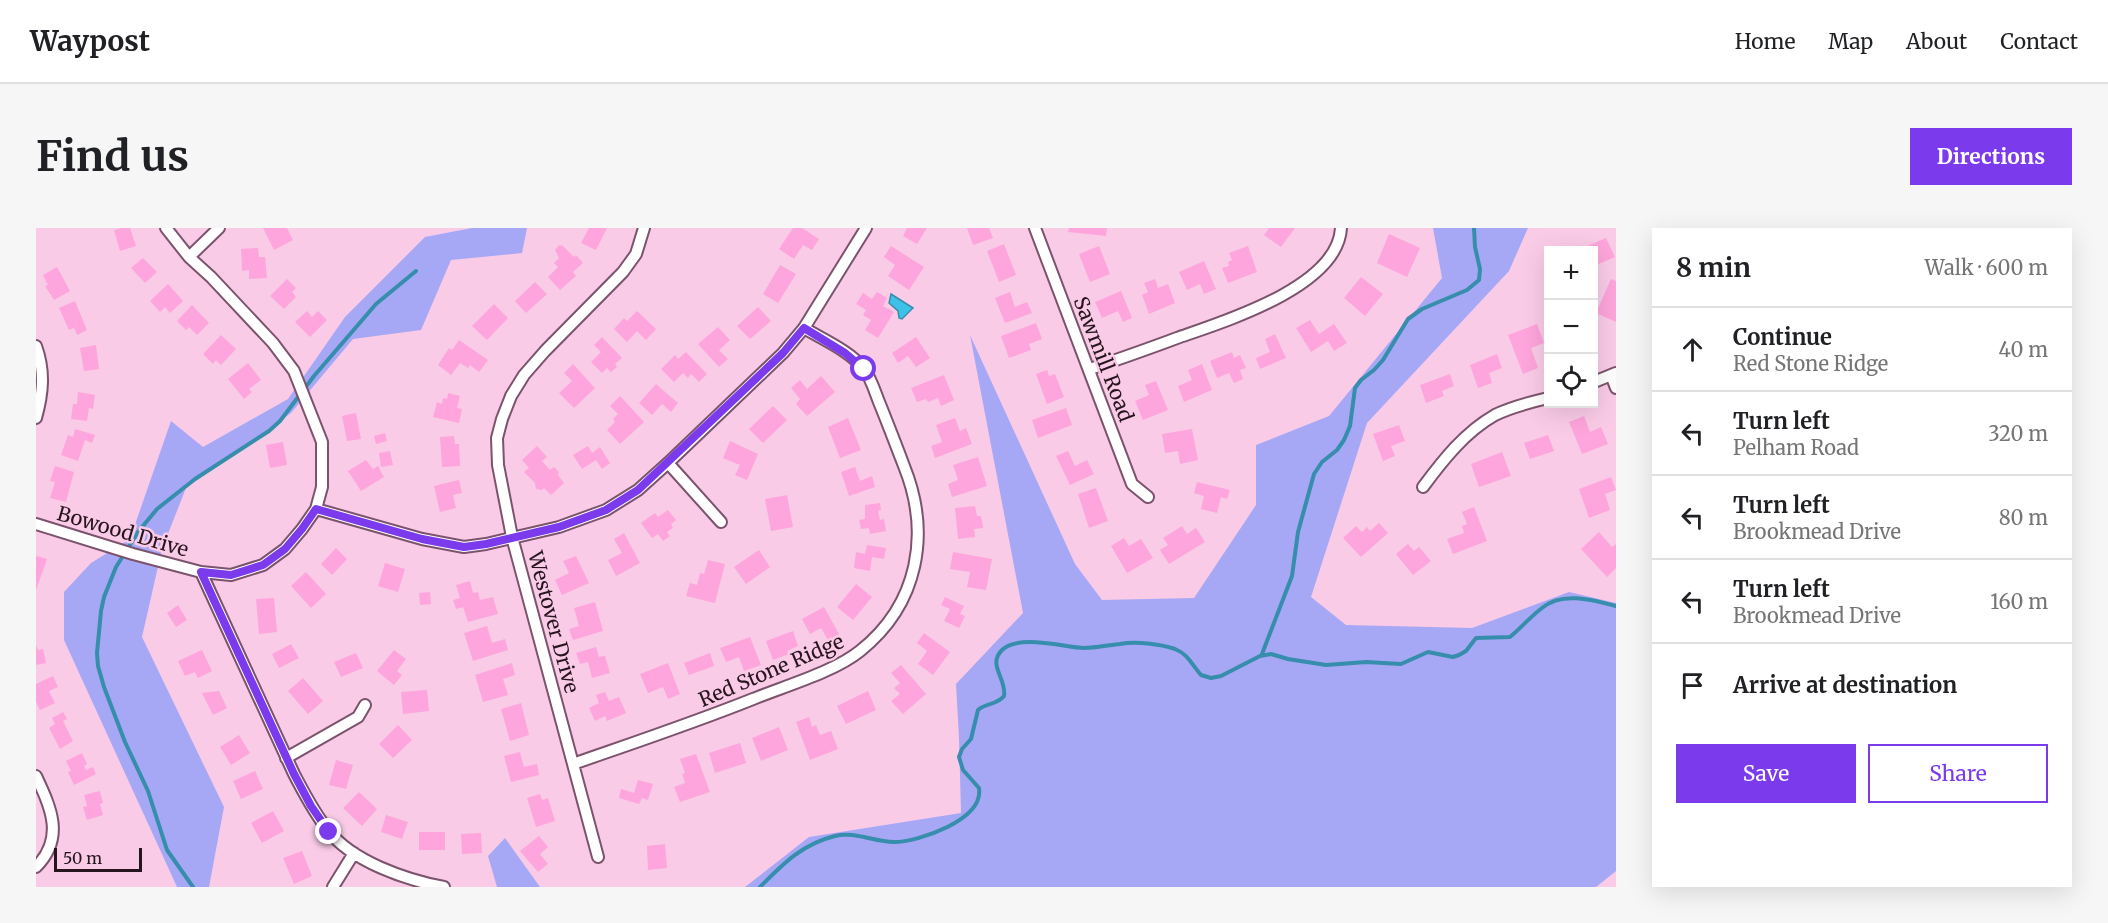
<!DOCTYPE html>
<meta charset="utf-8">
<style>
:root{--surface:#fff;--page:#f6f6f6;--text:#202124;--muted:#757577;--line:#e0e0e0;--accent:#7c3aed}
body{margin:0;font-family:Merriweather,serif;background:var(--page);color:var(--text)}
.controls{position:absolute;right:18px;top:18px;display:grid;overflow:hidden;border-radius:0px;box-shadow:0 6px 24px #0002}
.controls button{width:54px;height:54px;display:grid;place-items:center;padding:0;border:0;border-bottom:2px solid var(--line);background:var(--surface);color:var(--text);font:30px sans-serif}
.scale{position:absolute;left:18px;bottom:15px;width:88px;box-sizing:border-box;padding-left:6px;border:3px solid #26151f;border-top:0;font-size:16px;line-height:21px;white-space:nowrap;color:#26151f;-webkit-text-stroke:4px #facbe7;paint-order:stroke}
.stop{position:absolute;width:18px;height:18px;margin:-14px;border:4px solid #7c3aed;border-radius:50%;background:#fff}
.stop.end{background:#7c3aed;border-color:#fff;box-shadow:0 2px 6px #0008}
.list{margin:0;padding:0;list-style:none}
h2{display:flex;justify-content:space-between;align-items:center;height:78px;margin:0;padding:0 24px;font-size:26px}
h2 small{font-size:20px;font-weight:400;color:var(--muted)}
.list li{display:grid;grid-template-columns:39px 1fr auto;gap:18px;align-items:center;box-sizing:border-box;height:84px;padding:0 24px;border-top:2px solid var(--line)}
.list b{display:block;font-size:22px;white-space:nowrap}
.list p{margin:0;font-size:20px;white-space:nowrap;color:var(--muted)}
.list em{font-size:20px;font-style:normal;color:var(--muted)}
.actions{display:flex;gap:12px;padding:18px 24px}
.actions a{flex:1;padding:14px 0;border:2px solid var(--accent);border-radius:0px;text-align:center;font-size:21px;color:var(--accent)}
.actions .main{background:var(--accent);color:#fff}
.icon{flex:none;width:33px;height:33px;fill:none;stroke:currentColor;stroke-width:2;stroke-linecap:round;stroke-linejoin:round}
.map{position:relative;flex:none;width:1580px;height:659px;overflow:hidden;border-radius:0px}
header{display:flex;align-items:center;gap:36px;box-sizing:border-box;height:84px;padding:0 30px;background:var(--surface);border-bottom:2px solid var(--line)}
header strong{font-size:28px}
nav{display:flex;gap:33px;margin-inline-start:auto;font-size:21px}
.intro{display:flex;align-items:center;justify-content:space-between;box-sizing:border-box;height:144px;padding:0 36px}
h1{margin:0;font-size:42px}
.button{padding:15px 27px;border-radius:0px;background:var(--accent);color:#fff;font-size:21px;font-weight:700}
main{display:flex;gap:36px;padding:0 36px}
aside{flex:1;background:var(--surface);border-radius:0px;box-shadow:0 6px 24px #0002}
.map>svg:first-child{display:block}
.green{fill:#a6a8f6}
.water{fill:#3dc1e8;stroke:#368dac;stroke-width:1.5}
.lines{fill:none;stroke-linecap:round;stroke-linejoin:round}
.stream{stroke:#368dac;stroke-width:4}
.building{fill:#fda5dc}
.street-casing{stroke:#7b536c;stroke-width:14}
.street{stroke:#fff;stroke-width:10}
.route{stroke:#7c3aed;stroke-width:8}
.labels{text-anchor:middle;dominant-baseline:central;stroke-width:5;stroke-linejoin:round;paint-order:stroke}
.street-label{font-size:20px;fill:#26151f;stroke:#facbe7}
</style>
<header>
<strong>Waypost</strong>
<nav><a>Home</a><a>Map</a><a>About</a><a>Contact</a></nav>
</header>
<div class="intro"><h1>Find us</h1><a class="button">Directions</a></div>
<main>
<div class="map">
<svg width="1580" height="659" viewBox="0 0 1580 659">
<rect width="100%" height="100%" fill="#facbe7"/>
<path class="green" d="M436,0H491L486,25L415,32L385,102L317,111L255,185L150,260L126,321L106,409L188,579L173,659H141L28,412V364L55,335L94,311L135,193L167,219L252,171L309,89L389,9Z
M1397,0H1492L1473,43L1331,195L1275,369L1310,397L1436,400L1533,364L1580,375V643L1560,659H709L773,609L925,585L923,510L920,456L987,385L934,107L1039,336L1066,372L1158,370L1220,277V217L1293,188L1406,50Z
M469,610L504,659H461L452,628Z"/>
<path class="water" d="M855,66L877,80L866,91L863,90L862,83L853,75Z"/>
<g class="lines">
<path class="stream" d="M1226,426L1256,348L1262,304L1278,246L1286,234L1301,222L1308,212L1314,198L1319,160L1325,152L1338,142L1347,132L1372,91L1386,81L1431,62L1443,52L1444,41L1439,19L1438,0
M157,659L131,622L112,563L89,514L68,459L62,438L61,425L65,383L68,369L80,339L102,304L121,281L159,251L233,203L244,193L278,148L340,76L380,43
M724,659C747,636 766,616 799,608C818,603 838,614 858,614C882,614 948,592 943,560L927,542L923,529L926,521L935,511L942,482C950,475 961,477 968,468C971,451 951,437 966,422C982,406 1028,419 1048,420C1060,420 1072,417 1084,416C1100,413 1124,416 1139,421C1152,426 1156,437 1165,447L1175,450L1185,448L1224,428L1235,426L1252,431L1290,437L1330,434L1365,436L1392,424L1417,429L1423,427L1430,423L1440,410L1474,409C1485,400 1494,389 1506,380C1526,363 1557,372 1580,378"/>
</g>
<path class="building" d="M86,0H94L100,18L84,23L78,2Z
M227,0H251L257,12L238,22Z
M553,0H571L560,22L545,15Z
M757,0H766L783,11L776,22L767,17L758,31L743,21Z
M871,0H891L881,16L867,8Z
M931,0H953L957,10L937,17Z
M1033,0H1071L1070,8L1032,4Z
M1233,0H1259L1245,19L1228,7Z
M1353,6L1384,20L1371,49L1341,35Z
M1570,10L1579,29L1558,38V22H1542Z
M968,16L980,47L963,54L951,23Z
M523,17L527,18L538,29L540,27L547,35L537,44L540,48L524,62L512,49L522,39L518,35L523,30L519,22Z
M855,18L888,39L873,62L852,48L859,37L848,29Z
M1063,18L1074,46L1054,54L1043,26Z
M1212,18L1221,44L1192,55L1186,40L1193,38L1192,34L1196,32L1193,25Z
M222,20L223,29H229L231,50L213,51V42L206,43L205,21Z
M107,30L121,44L109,55L95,40Z
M1168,33L1180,61L1168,66L1164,56L1151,62L1143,44Z
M744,37L760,46L742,75L727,66Z
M21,39L34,63L18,72L9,58L12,57L7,47Z
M1325,49L1347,66L1329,88L1308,70Z
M251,51L260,60L256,64L260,69L248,81L234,68Z
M1119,51L1122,60L1132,56L1139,75L1113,86L1106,67L1112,64L1108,55Z
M1575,51L1580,53V94L1560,85Z
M499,54L511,66L490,85L479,73Z
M132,56L147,73L134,85L129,79L124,84L114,73Z
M1085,63L1096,90L1087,94L1082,83L1066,90L1059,74Z
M841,64L851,70L847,78L858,84L842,110L829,102L835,92L827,87L830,82L820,76L827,65L836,71Z
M974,64L979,79L991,74L996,85L969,95L959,70Z
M39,73L51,102L41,107L38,100L33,102L23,80Z
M458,76L472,90L451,112L436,98Z
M156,77L173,95L161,107L153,99L150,102L141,93Z
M722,79L735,93L714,111L701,98Z
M271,83L276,89L282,83L291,92L274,109L259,94Z
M601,83L620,101L610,112L601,103L591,114L578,101L588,90L591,93Z
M1274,92L1283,106L1298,96L1311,115L1298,123L1292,113L1275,124L1260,100Z
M1000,95L1006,111L993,116L995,122L973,130L965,108Z
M1501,96L1508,115L1495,120L1502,140L1487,146L1472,107Z
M682,99L694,112L683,122L692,131L683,139L662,116Z
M1239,106L1250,130L1224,141L1220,130L1234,124L1229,111Z
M185,107L200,121L185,137L180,132L177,136L167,126Z
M566,109L586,130L579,136L581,139L575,144L571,140L566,145L555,134L565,124L558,117Z
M880,109L894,130L880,139L872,128L862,135L856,125Z
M423,112L452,132L443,144L434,137L432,140L424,135L415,147L402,137L413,120L416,122Z
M60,117L63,141L48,143L44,120Z
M650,124L671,146L663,154L655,146L652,150L647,145L638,154L625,141L639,127L642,131Z
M1196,124L1198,130L1204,127L1210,140L1204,142L1207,151L1198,155L1193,145L1181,150L1174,133Z
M1461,126L1466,140L1453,145L1456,155L1442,160L1434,137Z
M212,135L225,152L213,161L216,164L208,171L192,151Z
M537,136L559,160L538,180L523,165L536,153L528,145Z
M1166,136L1176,162L1148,174L1142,158L1156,152L1152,142Z
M1011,142L1013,148L1019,146L1028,169L1011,176L1000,146Z
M1414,146L1418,158L1406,163L1408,168L1390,175L1384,157Z
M908,147L918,172L905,178L902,170L892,174L890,171L881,174L875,160Z
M785,148L799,164L771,188L760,176L764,171L755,160L764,152L771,161Z
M1120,153L1132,182L1107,192L1099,173L1113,167L1109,157Z
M620,156L642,175L635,184L626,176L616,187L603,175Z
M42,164L59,167L57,181L53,180L51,193L35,191L37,176H41Z
M412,165L424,168L421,180L426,181L423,195L397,189L401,174L406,176L407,170L411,171Z
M584,168L608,194L584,216L571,202L579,194L577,191L582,186L574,178Z
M737,178L751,192L727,215L713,201Z
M1030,180L1036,197L1002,210L996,192Z
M320,185L325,211L311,213L306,188Z
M1548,188L1554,204L1565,199L1572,216L1546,226L1533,194Z
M812,190L825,222L804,230L792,199Z
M919,190L924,203L930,200L936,216L899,230L895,218L906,214L900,197Z
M1363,197L1369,213L1355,218L1359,228L1347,233L1337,206Z
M39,201L59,207L56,215L49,212L42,233L25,227L32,207L37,209Z
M1156,201L1162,232L1144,236L1142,223L1129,225L1126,206Z
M349,205L351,213L340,216L338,208Z
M1512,207L1518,223L1494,231L1488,215Z
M418,208L419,216H423L424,238L406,239L404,209Z
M694,213L722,226L711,252L699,247L704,237L687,230Z
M247,214L251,237L234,240L230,217Z
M501,218L511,229L506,233L514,242L518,239L523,244L522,247L528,255L515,267L508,260L506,262L500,261L499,255L488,244L493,240L486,232Z
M552,218L556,225L564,219L574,235L566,241L560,232L546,241L537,227Z
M354,223L357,237L345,239L343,225Z
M1032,223L1039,238L1051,232L1058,246L1034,257L1020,228Z
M1466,224L1475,248L1443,259L1435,236Z
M942,229L951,258L916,269L912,256L922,252L917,237Z
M330,232L337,241L342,238L348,249L325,263L312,243Z
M19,238L38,244L30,274L14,270L19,254L14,253Z
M819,239L824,253L836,248L839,259L813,268L805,244Z
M1575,249L1580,262L1569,266L1574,282L1553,290L1543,261Z
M423,252L426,265L417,267L420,280L404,284L398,258Z
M1161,254L1194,262L1191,271L1185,269L1181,285L1165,281L1168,268L1158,265Z
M1060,260L1072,293L1053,300L1042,266Z
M751,267L757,299L735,303L729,271Z
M844,275L845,282L842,283L844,292L848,291L850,303L834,306L833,300L825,301L823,292L829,291V277Z
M939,278L941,288H945L947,300L938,301L939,309L922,311L919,280Z
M1438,279L1451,313L1417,326L1411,311L1428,305L1426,298L1431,296L1426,284Z
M632,282L640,292L635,296L637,300L631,304L634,308L627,313L622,306L616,310L605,295L619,285L622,289Z
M1343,295L1352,305L1325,329L1307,310L1320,298L1326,304L1331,299L1334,303Z
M1146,298L1151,306L1160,300L1169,314L1133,336L1124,322L1132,317L1127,310Z
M1563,304L1576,319L1580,316V340L1571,349L1545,321Z
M588,305L604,335L580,348L572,332L586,325L578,311Z
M1088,310L1093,318L1105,311L1117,330L1091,345L1075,318Z
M1372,316L1378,323L1383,319L1395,333L1377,347L1360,326Z
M831,317L850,320L848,331L836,329L834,343L818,340L820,324L829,326Z
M300,320L311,331L296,347L285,336Z
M723,322L734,339L710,356L698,339Z
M917,324L956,331L950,362L931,359L934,344L914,341Z
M1,328L11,331L0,362V330Z
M540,328L553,355L526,367L519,352L533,345L527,333Z
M672,332L689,336L679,375L650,368L654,355L661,357L664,345L668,346Z
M349,335L369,341L362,364L342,358Z
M270,344L290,366L275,380L255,358Z
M434,353L437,365L442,364L444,372L457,369L462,386L432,394L427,379L420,381L417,372L424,370L420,357Z
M820,356L836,369L817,392L801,379Z
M394,364L395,376L384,377L383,365Z
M909,369L928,378L924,386L929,388L923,400L908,393L914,381L905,377Z
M238,370L241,404L223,406L220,371Z
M559,374L567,403L537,412L533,401L543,398L538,380Z
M142,377L151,392L140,399L131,385Z
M788,379L803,406L792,412L785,400L774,406L766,391Z
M451,398L456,415L469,411L472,422L437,433L428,405Z
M757,403L762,418L751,423L753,426L737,432L730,413Z
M888,405L914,424L897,447L882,436L891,423L881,415Z
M714,409L725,437L708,443L703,429L690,434L684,420Z
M255,416L263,430L243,440L236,426Z
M0,417L2,422L7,421L10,435L0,437Z
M560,419L563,429L569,428L574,445L556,450L552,434L544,436L540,425Z
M166,422L176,443L162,450L159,444L149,448L142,433Z
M358,422L370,431L361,443L366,447L358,457L341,443Z
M320,425L327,440L305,449L298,434Z
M674,425L678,438L653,447L648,435Z
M476,435L479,447L467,451L472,467L447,474L439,447Z
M632,435L644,466L632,471L627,459L612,465L604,446Z
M865,437L890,466L867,486L855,473L864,466L858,460L864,455L855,445Z
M17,448L22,459L13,463L19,475L4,482L0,474V456Z
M267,450L287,473L272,486L252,463Z
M391,462L393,483L367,486L365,464Z
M183,463L191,480L177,487L166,465Z
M832,463L840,482L810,496L801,478Z
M569,464L573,473L583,469L590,485L571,493L569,488L559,493L553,480L563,475L560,467Z
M485,475L493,507L474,513L465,481Z
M27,484L31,491L27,493L37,513L24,521L13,500L19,496L16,490Z
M773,489L776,499L780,497L784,507L795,503L802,521L774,532L760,494Z
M362,497L376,512L357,530L343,516Z
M743,499L752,522L725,533L716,510Z
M203,507L214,525L195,537L184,519Z
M704,515L710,535L679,545L673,525Z
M484,524L488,539L501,536L503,547L475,554L468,528Z
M46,525L51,536L48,538L50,542L57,539L60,546L38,557L32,544L35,543L30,533Z
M660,526L674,564L644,574L638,559L649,555L646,546L649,545L644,531Z
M300,532L317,537L310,561L293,557Z
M219,543L227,561L205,571L197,553Z
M602,552L617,556L612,572L606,570L603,576L583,570L585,561L598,565Z
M64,563L67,575L64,576L67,587L51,592L47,579L51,578L48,567Z
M323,564L341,581L326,598L307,580Z
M504,566L506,572L512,570L519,593L500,599L491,570Z
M237,583L248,603L226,615L215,595Z
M350,587L372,594L366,611L345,604Z
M383,604H409V622H383Z
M445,605L446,625L426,626L425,606Z
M503,608L512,619L504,626L512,636L502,644L484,623Z
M629,616L631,640L612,642L611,618Z
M266,623L276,648L258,656L247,630Z"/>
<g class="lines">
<g class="street-casing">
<path id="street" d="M999,0L1096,256L1112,269
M153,29L183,0
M0,118C9,143 7,165 0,190
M1054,141C1083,131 1112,121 1141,110C1187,94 1302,59 1305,0
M1575,147L1580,160
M1558,154L1580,145
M632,235L685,294
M1387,259C1407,232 1429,204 1459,187C1475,179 1495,174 1512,170
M280,281L386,311L428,319L450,316L523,299L570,282L602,262L632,235L747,125L768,100L830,0
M0,296L97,326L165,344L195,347L227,337L249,321L266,301L280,281L286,259V214L258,143L237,115L175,49L153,29L130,0
M165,344L258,546C268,565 278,585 292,602C315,633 370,652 408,659
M250,530L322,489L329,477
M537,536C597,515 657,495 717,471C749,458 798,444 824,423C883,376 895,305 868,238C860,217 852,196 843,174C839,164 835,150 828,141C814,123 788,112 768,100
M0,548C15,580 29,610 0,639
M562,629L476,309L462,237L461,210L466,191L475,168L488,147L509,123L587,44L600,26L608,0
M297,659L318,625"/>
</g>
<use href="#street" class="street"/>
</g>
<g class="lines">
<path class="route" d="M293,604L275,578L258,546L165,344L195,347L227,337L249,321L266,301L280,281L386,311L428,319L450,316L523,299L570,282L602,262L747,125L768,100L809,125L828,141"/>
</g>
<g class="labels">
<g class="street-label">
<text transform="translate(1068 131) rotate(69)">Sawmill Road</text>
<text transform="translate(87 303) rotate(16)">Bowood Drive</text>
<text transform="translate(518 394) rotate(75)">Westover Drive</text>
<text transform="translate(735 442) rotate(-23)">Red Stone Ridge</text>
</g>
</g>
</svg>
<div class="controls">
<button>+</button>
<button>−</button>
<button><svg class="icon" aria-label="locate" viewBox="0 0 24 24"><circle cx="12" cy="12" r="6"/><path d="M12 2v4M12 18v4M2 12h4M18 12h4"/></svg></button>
</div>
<div class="scale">50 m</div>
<div class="stop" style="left:828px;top:141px"></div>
<div class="stop end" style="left:293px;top:604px"></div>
</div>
<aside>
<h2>8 min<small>Walk · 600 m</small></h2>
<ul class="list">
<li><svg class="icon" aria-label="ahead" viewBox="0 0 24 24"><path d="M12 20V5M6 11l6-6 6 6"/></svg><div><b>Continue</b><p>Red Stone Ridge</p></div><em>40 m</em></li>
<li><svg class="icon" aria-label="left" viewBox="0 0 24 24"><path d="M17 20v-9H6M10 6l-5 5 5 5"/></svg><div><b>Turn left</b><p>Pelham Road</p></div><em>320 m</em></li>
<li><svg class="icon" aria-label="left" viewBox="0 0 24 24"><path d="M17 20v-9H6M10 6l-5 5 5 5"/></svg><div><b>Turn left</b><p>Brookmead Drive</p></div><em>80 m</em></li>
<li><svg class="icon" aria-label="left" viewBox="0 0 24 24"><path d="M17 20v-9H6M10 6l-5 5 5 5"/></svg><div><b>Turn left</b><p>Brookmead Drive</p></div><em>160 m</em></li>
<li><svg class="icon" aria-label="arrive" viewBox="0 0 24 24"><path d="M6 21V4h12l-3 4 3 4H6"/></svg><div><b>Arrive at destination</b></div></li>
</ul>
<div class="actions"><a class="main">Save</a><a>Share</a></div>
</aside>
</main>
